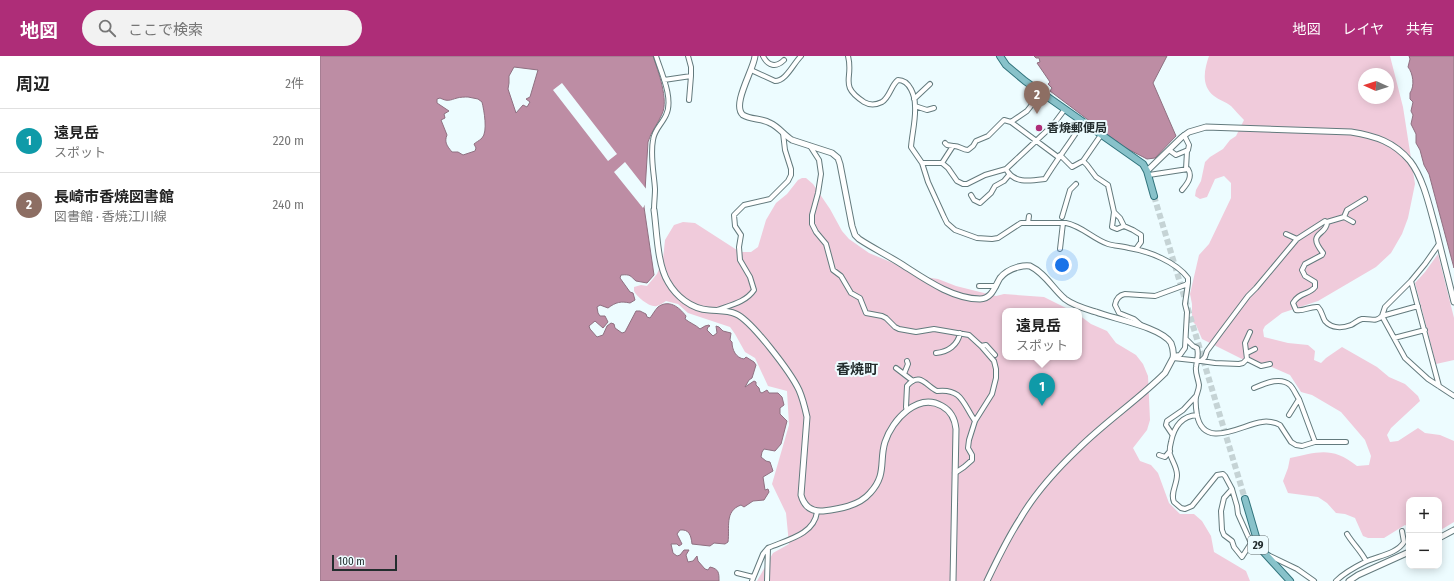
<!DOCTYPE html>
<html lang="ja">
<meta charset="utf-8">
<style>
:root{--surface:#fff;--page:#f2f2f2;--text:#222;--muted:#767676;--line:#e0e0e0;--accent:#ae2d78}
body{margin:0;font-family:"Fira Sans Condensed","Noto Sans JP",sans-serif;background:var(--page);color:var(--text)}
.controls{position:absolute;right:12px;bottom:12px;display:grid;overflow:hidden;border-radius:8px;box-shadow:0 2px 10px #0003}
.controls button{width:36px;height:36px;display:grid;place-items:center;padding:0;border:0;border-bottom:1px solid var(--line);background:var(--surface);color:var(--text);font:20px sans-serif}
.compass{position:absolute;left:1038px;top:12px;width:36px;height:36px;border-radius:50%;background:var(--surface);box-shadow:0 2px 10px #0003;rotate:273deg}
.scale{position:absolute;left:12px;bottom:10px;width:65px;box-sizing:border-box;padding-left:4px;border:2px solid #232d2e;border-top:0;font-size:11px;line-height:14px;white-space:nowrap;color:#232d2e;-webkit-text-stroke:3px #edfcff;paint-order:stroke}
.you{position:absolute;left:742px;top:209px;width:14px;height:14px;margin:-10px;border:3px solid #fff;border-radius:50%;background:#1a73e8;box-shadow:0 0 0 6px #1a73e833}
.badge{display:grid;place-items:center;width:26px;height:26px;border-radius:50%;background:var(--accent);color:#fff;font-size:13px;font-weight:700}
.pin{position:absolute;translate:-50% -33px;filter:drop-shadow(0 1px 2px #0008)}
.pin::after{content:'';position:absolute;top:21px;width:14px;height:12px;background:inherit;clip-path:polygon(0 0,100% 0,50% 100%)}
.popup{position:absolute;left:682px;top:252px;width:80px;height:52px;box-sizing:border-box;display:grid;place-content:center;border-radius:8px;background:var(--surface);filter:drop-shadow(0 1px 3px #0005);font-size:13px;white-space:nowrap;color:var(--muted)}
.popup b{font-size:15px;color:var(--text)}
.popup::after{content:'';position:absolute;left:50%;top:100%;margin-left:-8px;border:8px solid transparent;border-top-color:var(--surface)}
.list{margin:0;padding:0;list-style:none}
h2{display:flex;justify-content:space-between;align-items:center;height:52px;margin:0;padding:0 16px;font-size:17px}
h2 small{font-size:13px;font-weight:400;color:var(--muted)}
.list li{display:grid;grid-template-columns:26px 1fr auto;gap:12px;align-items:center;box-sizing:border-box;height:64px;padding:0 16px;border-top:1px solid var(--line)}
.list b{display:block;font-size:15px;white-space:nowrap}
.list p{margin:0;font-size:13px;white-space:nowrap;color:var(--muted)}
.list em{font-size:13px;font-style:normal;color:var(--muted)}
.icon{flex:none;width:22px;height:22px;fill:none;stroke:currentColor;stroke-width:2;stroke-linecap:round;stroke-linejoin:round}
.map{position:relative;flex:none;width:1134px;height:525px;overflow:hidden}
header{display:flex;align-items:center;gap:24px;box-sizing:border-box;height:56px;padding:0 20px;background:var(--accent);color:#fff}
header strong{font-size:19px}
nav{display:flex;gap:22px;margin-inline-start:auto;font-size:14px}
.search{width:280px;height:36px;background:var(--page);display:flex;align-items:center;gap:10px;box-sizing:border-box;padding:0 14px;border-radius:22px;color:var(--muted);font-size:15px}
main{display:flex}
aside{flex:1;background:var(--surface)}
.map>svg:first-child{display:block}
.green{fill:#f0cbdb;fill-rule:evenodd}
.water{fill:#bd8da4;stroke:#8f7081;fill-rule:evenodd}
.pier{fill:#edfcff}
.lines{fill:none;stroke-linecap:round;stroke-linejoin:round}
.primary-tunnel{stroke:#c5d3d5;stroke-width:6;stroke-dasharray:6 3;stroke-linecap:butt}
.minor-casing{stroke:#637a7d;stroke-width:6}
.tertiary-casing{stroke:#637a7d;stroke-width:7}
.primary-casing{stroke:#31747d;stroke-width:8}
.minor{stroke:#fff;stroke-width:4}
.tertiary{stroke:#fff;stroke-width:5}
.primary{stroke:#88c2ca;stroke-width:6}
.poi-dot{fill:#ae2d78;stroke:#edfcff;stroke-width:1.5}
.labels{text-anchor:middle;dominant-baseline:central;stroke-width:4;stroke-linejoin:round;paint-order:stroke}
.shield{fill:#edfcff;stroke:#606b6d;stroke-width:1}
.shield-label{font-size:11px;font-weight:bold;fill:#232d2e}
.poi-label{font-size:12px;font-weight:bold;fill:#232d2e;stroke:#edfcff;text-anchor:start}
.quarter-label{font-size:14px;font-weight:bold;fill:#232d2e;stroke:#edfcff}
</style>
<header>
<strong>地図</strong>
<div class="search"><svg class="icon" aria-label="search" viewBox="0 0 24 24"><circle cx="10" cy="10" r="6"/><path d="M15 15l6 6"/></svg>ここで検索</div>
<nav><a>地図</a><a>レイヤ</a><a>共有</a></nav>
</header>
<main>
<aside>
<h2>周辺<small>2件</small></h2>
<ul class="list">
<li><span class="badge" style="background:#0f9aa8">1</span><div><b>遠見岳</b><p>スポット</p></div><em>220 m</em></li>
<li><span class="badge" style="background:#8d6e63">2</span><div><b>長崎市香焼図書館</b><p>図書館 · 香焼江川線</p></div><em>240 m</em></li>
</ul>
</aside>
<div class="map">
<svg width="1134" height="525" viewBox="0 0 1134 525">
<rect width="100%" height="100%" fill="#edfcff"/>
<path class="green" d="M889,0H1070L1083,51L1095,128L1088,162L1082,178L1071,197L1056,211L998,245L962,257L945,270L943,274L944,281L968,287L988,289L995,295L994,304L1001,307L1006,302L1022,291L1057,311L1069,321L1085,328L1098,340L1100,345L1071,372L1067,379L1070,386L1078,385L1098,372L1105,377L1120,379L1134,385V466L1119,475V444H1089V471L1085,469L1064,482H1048L1043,480L1035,462L1025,458L1016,457L1007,447L998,441L968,437L963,425L968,412L970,402C998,396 1012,390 1037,410L1049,409L1051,400L1045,384L1021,356L992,339L981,336L970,319L945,308L934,309L882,283L876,269L873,266L872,259V248L870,238L879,199L889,188L911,142V127L904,120L895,123L887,141L880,143L875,140L876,134L881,125L885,106L890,101L903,93L910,84L916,80L924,64C919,59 915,54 911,50C906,46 899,44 894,40C881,30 884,14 889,0ZM1044,18H1068V42H1044Z
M482,122H486L493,128L510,153L522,175L529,183L549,197L573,207L591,217L605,221L618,223L636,230L676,240L684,238L724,241L752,255H685V301H759V259L771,268L787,275L796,287L816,299L823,308L828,320L830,364L827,374L813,392L820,405L831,409L838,417L849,447L860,458H874L882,465L891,480L894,496L926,515L930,525H437L453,497L469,488L466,457L452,428L469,369L467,335L448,330L435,302L425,296L415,278L410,271L368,257L358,248L346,245C343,247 340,249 337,250C330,252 317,241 314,235V231L321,229L327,230L337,218L343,203L345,184L354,169L363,166L375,167L420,196H431L438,191L446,164L456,147L467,138L478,124Z
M1118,198L1134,262V304L1116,308L1095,227L1105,216Z"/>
<path class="water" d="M0,0H333C338,15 349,44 342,58C338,68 331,75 328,86L324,151L334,219L327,227L316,225C310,220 311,218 301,219L300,222L310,236L313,237L315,244L310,247C301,245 296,246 288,252L280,249L277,251L278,257L280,260H285L288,266L283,272L275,265L269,270L270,273L277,281L283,279L287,270L291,267L294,268L295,272L302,277L305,276L316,255H320L326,258L327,261L330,262C333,258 335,254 338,251C349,243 359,251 366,260L365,263C370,267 376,269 380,273L385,270L389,269L390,270L388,271L387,274L393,280L397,277L396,270L399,271L403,275L411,277L410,284L412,286C412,294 416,302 424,303L426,301L434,306L436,309L432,322L429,324L425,331L434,325L436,326V329L439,332L440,336L442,337L447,334L449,337H458L462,341L464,349L460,352V358L467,365L461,388L455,395L444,393L442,396L441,401L446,405L450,406L453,415L443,421L445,434L448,433L449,436L444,444L433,445L424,451L421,449C404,455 410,472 408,486L405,488L394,487L390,490L372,488C371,479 369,473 360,474L357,478L362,488L359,490L357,488H351L353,497L357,500L360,499L364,494H369L366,499L368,506L373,505L377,500L378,505L385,513L388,514L390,511C399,513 399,517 399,525H0ZM194,11L218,14L210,41L206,43L210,46L207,51L203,49L196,57L188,33L189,27V20ZM148,41L158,43L162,46C164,54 168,76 162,82C159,85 156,86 154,88L156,92L155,95L143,99L138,96H132C127,90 124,86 127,79L121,64L125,62L124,58L129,55L117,47V43L120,42C128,46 130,44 137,42C140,41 145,41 148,41Z
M714,0H847L833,27L856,80L835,102L827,103L804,91L730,35L732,32L728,28L730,26L717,7L720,6L719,2H716Z
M1089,0H1134V212L1109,118L1104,109L1100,94L1096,87V78L1091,68L1093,59L1091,55L1093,46L1090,43V37C1095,30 1093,17 1088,11L1090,3Z"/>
<path class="pier" d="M242,27L297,98L288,105L233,34Z
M305,106L327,134L326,147L323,152L294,116Z"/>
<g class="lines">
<path class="primary-tunnel" d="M834,140L925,443"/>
<g class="minor-casing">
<path id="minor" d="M443,0C448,10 456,12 464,4
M528,0C534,23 518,29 544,46C549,49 556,49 562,46C570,41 571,29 578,24C590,24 595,40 595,50C596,63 592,78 591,91L602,107L608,126L624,161L627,167L635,174L657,182L672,183L678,182L701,167H746C762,170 773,183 788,188C794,190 802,190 809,192C829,195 856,206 868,222V227L865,229L835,240L805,238C799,239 796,243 795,249L799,257L814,263L821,269
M431,14L455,25C466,25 473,8 481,0
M344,24L371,20V11L368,0
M721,37L707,55L691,66L738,101
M594,43L610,28
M369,44L371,20
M595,50L607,54L614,52
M781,79L763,105L767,109L776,121L788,129L794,156L800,162L804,170L813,174L821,179V186L816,193
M625,87L627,89L633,90
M490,90L499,104L501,118L498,137L492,159V168L496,176L506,188L513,214L521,220L531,237L540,242L546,257L562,260L566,262L575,271L579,273L596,276L614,273L649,279L661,290L674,305L676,313V322L672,338L655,365L649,384L648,392L652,399V404L644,411L635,417
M849,94L856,99L868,94L869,89L864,79
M740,99L752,111L763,105
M602,107H622L628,112L637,125L643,128H647L665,119L686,113L733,69L745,53
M622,107L633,90C639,89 642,94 648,94L653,90L656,85L668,80L684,64L691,66
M686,113C694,128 710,125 725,123C737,103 751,86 763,66
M866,113L867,95
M829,119L868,113C873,121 867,128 862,134
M651,139L654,144L660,147L671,137L675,130L684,125L689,119
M334,154C334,147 335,140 335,133C334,117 330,100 333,84C334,74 342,68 346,59C354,43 341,16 336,0
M794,156L792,171L797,173L804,170
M742,161L750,134L756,128
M1024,161L1027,154L1045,143
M1024,161L1033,166
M1007,166L1024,161
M708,167L709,160
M966,178L977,183
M740,193L743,167
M1091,225L1119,330
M659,230H676
M397,254C411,249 426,246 434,234L430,221L420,204L419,191L421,179L415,170L414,159L424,149L450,143L468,125L471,119V113L465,94L463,77
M1062,260L1065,251L1091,225L1105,208L1119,188
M1062,260L1098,250
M1074,282L1105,274
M866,283L873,290L877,292C879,298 877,304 876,311C875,317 878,322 879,329C879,333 877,337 876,341C875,347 876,353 877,359C884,395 923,368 942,366C947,365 955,366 960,369L971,386L976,389L982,390L995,386H1026
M661,290L666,289L675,299
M616,297C628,296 638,289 640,277
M927,297L935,293
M853,300L860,299L865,292L867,256L865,248L868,227
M853,302L881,305L885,301L887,295L901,276L928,240L936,232L977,183L1005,165L1007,167C1006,180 986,176 1003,197L1002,199L985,208L982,214L985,220L995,226V231C989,239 979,236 973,247L976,254C983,256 990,250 998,251C1002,255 1002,260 1005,265C1012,273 1023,272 1031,269C1035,267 1038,264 1042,263C1051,262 1055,267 1062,260L1085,302L1108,323L1134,340
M927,303L925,287L930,276
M881,305L895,307L919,308L923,307L927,303L941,310L950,308
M576,312L593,325
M584,318L588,308L587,305
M934,332C944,328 960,320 970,329C974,333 976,339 979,343
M587,355L586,351L587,330C600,315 606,330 617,335C642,332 643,348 655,365
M877,359C862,360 854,371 851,386C850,390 849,394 850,398C852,405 857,411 857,419C857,429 850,437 854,446L861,452L865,453L872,450L897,419L903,418L905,420L912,433L917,450L918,458L931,487L934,489L938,488
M969,359L979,343L995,386
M852,378L846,369L847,365L863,354L876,340
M839,399L845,401L850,395
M912,433L904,442L901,455L902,474L904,479L912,485L914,491L922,501L931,487
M1027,478C1033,488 1041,495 1046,505
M948,499L977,513L994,525
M417,517L433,521
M432,525L443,498L448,492
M447,525L448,492C466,484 494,479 497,456
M1016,525C1024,517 1035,511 1045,506C1057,500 1077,498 1084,486L1082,475"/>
</g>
<g class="tertiary-casing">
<path id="tertiary" d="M435,0C434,13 411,49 423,59C431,64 442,62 450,67C459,71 464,79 472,84L512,97L518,102L520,108L532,170L535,179L539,183C551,191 565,198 578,206C602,221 631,243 660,243C672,243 675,230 680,222C684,217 691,213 698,211C702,210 706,209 710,210C725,217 733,233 745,243C754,250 766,253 776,256C794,263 841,271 851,287C853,292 854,297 853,302L845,317C818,344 785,366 758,393C736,414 715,437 700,463C687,483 677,504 667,525
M827,115L862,81L869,76L886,71L1031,76C1056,80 1074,86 1090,105C1104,123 1110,153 1116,174C1122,198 1128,222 1134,246
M334,154C337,175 337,208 348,226C356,240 371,253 389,254C398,255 407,254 416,258C432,265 471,317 479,334C483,343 485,352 487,361L481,439C484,450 491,456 503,455C519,453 539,450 550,437C567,419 559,405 565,386C572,364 598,336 622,350C631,355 635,363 636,373L633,525
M1119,482L1134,474
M1029,525L1038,519L1089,496"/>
</g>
<g class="primary-casing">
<path id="primary" d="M680,0L686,9L705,25L823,108L827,115L834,140
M925,443L939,491L970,525"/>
</g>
<use href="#minor" class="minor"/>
<use href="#tertiary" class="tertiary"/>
<use href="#primary" class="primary"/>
</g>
<circle class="poi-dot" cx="719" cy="72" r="4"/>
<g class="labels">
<rect class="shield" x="928" y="480" width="20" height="18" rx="3"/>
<g class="shield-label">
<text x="938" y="489">29</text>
</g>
<g class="poi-label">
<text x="727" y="72">香焼郵便局</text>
</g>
<g class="quarter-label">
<text x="537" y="313">香焼町</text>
</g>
</g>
</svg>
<div class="controls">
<button>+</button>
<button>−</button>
</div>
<svg class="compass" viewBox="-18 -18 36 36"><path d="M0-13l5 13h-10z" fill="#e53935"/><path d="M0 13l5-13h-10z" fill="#767676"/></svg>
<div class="scale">100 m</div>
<div class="you"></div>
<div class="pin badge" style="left:722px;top:350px;background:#0f9aa8">1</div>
<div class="popup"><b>遠見岳</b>スポット</div>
<div class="pin badge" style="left:717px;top:58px;background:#8d6e63">2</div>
</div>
</main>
